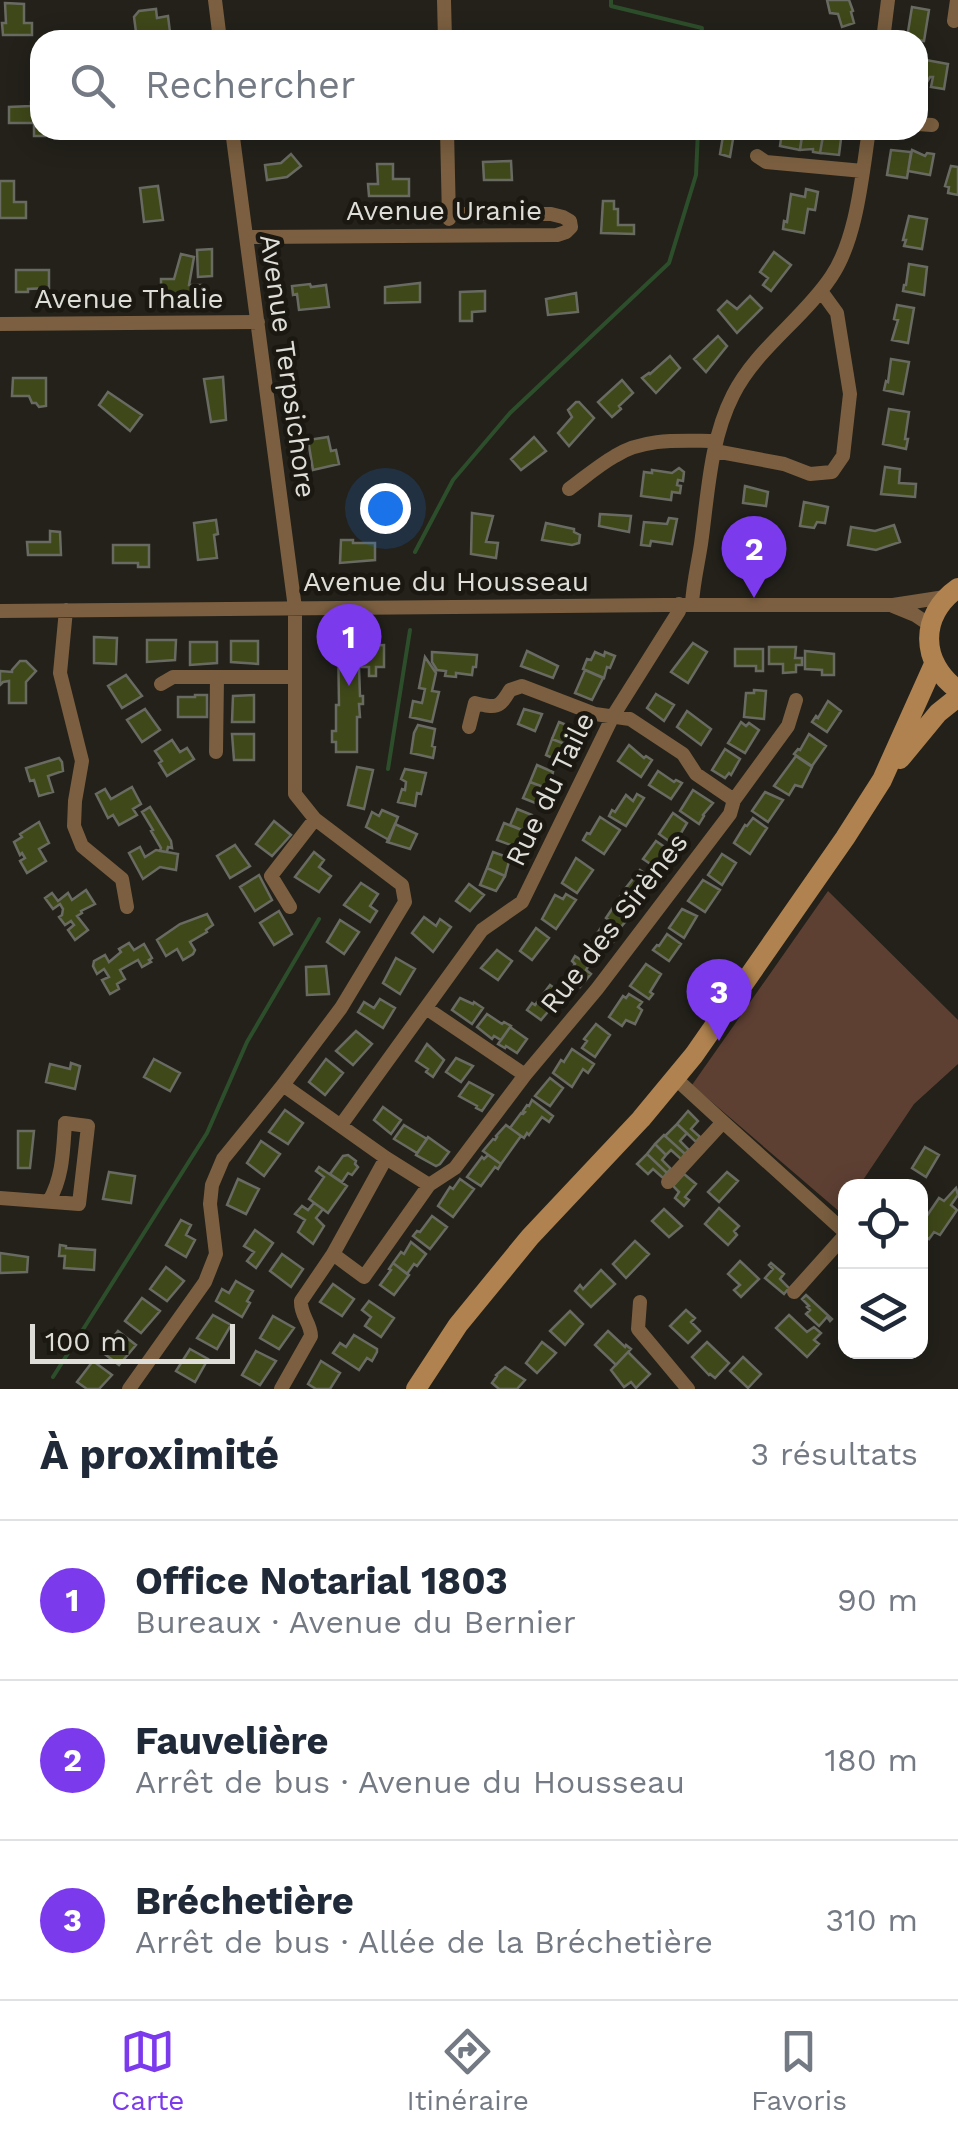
<!DOCTYPE html>
<html lang="fr">
<meta charset="utf-8">
<style>
:root{--surface:#fff;--page:#f2f2f3;--text:#1f2937;--muted:#747a83;--line:#e0e1e3;--accent:#7c3aed}
body{margin:0;font-family:"Work Sans",sans-serif;background:var(--page);color:var(--text)}
.controls{position:absolute;right:30px;bottom:30px;display:grid;overflow:hidden;border-radius:20px;box-shadow:0 5px 25px #0003}
.controls button{width:90px;height:90px;display:grid;place-items:center;padding:0;border:0;border-bottom:2px solid var(--line);background:var(--surface);color:var(--text);font:50px sans-serif}
.scale{position:absolute;left:30px;bottom:25px;width:205px;box-sizing:border-box;padding-left:10px;border:5px solid #deddd8;border-top:0;font-size:28px;line-height:35px;white-space:nowrap;color:#deddd8;-webkit-text-stroke:8px #1a1811;paint-order:stroke}
.you{position:absolute;left:385px;top:508px;width:35px;height:35px;margin:-25px;border:8px solid #fff;border-radius:50%;background:#1a73e8;box-shadow:0 0 0 15px #1a73e833}
.badge{display:grid;place-items:center;width:65px;height:65px;border-radius:50%;background:var(--accent);color:#fff;font-size:32px;font-weight:700}
.pin{position:absolute;translate:-50% -82px;filter:drop-shadow(0 2px 5px #0008)}
.pin::after{content:'';position:absolute;top:52px;width:35px;height:30px;background:inherit;clip-path:polygon(0 0,100% 0,50% 100%)}
.list{margin:0;padding:0;list-style:none}
h2{display:flex;justify-content:space-between;align-items:center;height:130px;margin:0;padding:0 40px;font-size:42px}
h2 small{font-size:32px;font-weight:400;color:var(--muted)}
.list li{display:grid;grid-template-columns:65px 1fr auto;gap:30px;align-items:center;box-sizing:border-box;height:160px;padding:0 40px;border-top:2px solid var(--line)}
.list b{display:block;font-size:38px;white-space:nowrap}
.list p{margin:0;font-size:32px;white-space:nowrap;color:var(--muted)}
.list em{font-size:32px;font-style:normal;color:var(--muted)}
.icon{flex:none;width:55px;height:55px;fill:none;stroke:currentColor;stroke-width:2;stroke-linecap:round;stroke-linejoin:round}
.map{position:relative;flex:none;width:958px;height:1389px;overflow:hidden}
.search{position:absolute;background:var(--surface);box-shadow:0 5px 25px #0003;left:30px;right:30px;top:30px;height:110px;display:flex;align-items:center;gap:25px;box-sizing:border-box;padding:0 35px;border-radius:30px;color:var(--muted);font-size:38px}
.sheet{height:610px;background:var(--surface)}
nav{display:flex;justify-content:space-around;align-items:center;box-sizing:border-box;height:140px;border-top:2px solid var(--line);background:var(--surface);font-size:28px;color:var(--muted)}
nav a{display:grid;justify-items:center;gap:5px}
nav .on{color:var(--accent)}
.map>svg:first-child{display:block}
.green{fill:#5e4033}
.lines{fill:none;stroke-linecap:round;stroke-linejoin:round}
.stream{stroke:#2d4e2b;stroke-width:4}
.building{fill:#3f4819;stroke:#696b62;stroke-width:2.5}
.street{stroke:#7b5f40;stroke-width:14}
.secondary{stroke:#af824f;stroke-width:20}
.labels{text-anchor:middle;dominant-baseline:central;stroke-width:9;stroke-linejoin:round;paint-order:stroke}
.street-label{font-size:28px;fill:#deddd8;stroke:#1a1811}
</style>
<div class="map">
<svg width="958" height="1389" viewBox="0 0 958 1389">
<rect width="100%" height="100%" fill="#23211a"/>
<path class="green" d="M828,891L958,1020V1064L914,1104L859,1186H846L845,1207L841,1213L692,1085Z"/>
<g class="lines">
<path class="stream" d="M611,0V6L702,28L701,40
M415,552L453,480L510,413L669,263L696,175L698,130
M388,769L410,630
M53,1377L207,1133L247,1042L319,919"/>
</g>
<path class="building" d="M827,0H849L853,11L851,12L854,23L842,27L838,14L830,13Z
M5,3L24,4V23H32V35H3L2,23H6Z
M912,7L929,10L924,41L907,38Z
M156,9L157,18L168,16L171,40H151V35L142,36L136,32L134,17L139,11Z
M926,60L948,64L944,89L931,87L933,77H930L927,82L923,81Z
M31,102H40V130H45V136H34V123H9V107L31,106Z
M724,130H745V132L734,133L730,157L720,154Z
M788,130H797L796,134L802,135L800,150L780,146L782,132L788,133Z
M803,130L824,131L820,153L813,152V149L800,150Z
M824,130L842,131L839,155L820,153Z
M891,150L911,152L907,178L887,175Z
M912,150L925,156L927,153L934,154L930,175L908,171Z
M291,154L301,166L287,177L267,180L265,165L281,163Z
M511,161L512,180H484L483,162Z
M377,164H393V179H409V196H369L368,184H378Z
M951,166L958,167V195L948,193L949,187L945,186Z
M0,181H14V202H26V218H0Z
M158,186L163,220L144,222L140,188Z
M806,189L818,192L815,210L808,209L804,233L783,229L784,221L787,222L791,194L805,197Z
M603,201H614V209H618V225H634V234L601,233Z
M909,216L927,219L922,249L904,246L906,240H903Z
M212,249V276L198,277L197,250Z
M774,252L791,265L771,291L763,285L768,278L760,272Z
M181,254L194,257L189,285H201V296L161,295V279H174Z
M909,264L927,267L924,295L903,291L904,285H906Z
M16,270H49V288L28,289V292H16Z
M420,283V302L385,303V287Z
M310,284L311,287L326,285L329,307L299,310L297,294L293,295L292,286Z
M485,291V311L472,312V321H460V292Z
M576,293L578,312L548,315L546,299Z
M750,296L762,308L737,333L718,310L727,301L737,309Z
M897,305L914,308L908,343L892,340L898,320L894,319Z
M718,336L727,346L706,372L694,359Z
M670,356L680,368L656,393L642,378L649,373L650,374Z
M891,359L909,362L903,394L884,390L886,381L888,382Z
M223,377L226,420L211,422L204,379Z
M13,378H46V406L39,407L36,403H32L29,396H12Z
M622,380L633,393L619,406L621,409L612,417L598,402Z
M108,392L142,415L130,431L99,405Z
M576,402H579L594,418L569,446L558,433L572,417L568,410Z
M889,409L909,412L905,439H908L906,449L883,444Z
M328,437L331,451L336,450L339,464L313,470L308,440Z
M534,437L546,451L521,470L511,459Z
M885,467L900,469L899,483L916,484L915,497L881,494Z
M679,468L684,472L683,481L678,480L677,485L681,486L680,493L672,492L671,500L641,496L644,472L652,473V470L672,473Z
M745,486L768,492L766,506L743,503Z
M804,502L828,507L825,523L817,522L814,528L800,526Z
M472,513L493,516L486,542L498,543L496,558L471,554Z
M600,514L631,516L629,532L599,526Z
M669,518L677,519L672,544L651,541L650,546L641,545L644,522L667,524Z
M216,520L218,534L214,535L217,558L198,560L194,523Z
M754,522L765,524L760,547L754,546L751,559L724,554L726,545L732,546L736,527L753,530Z
M546,523L574,529V532L580,535L579,543L572,545L542,540Z
M894,525L900,542L876,550L848,545L851,527L875,531Z
M50,531L60,532L61,555H28L27,542H50Z
M341,540H353V543H375V560L340,563Z
M113,545H149V567H138V563H113Z
M94,637L117,638L116,664L94,663Z
M338,637H360V646L384,645V667H376V676H369V667H359L360,696H363V704H359L360,717H357V752H336V742H332V731H336V705H339Z
M147,640H176L175,660L147,662Z
M231,641H258V664L231,662Z
M190,642H217V663L190,665Z
M693,643L707,652L688,683L671,672Z
M769,647H796L795,658H802V665H796V672L783,673V664H769Z
M735,649H763V671H756V666H735Z
M527,651L558,666L553,678L521,666Z
M805,651L834,654V675H822V670L805,669Z
M432,652L477,655L476,667H473L472,675L456,673V677L445,676L446,671L437,670L432,662Z
M595,652L604,656L605,652L615,656L610,668L607,667L604,678L583,669L587,659L591,660Z
M425,657L436,673L432,691L439,692L432,722L410,717L413,701L422,703L425,689L419,688Z
M20,661H26L36,671L26,682V703H9V681L3,682L0,685V671L12,672V670Z
M585,670L603,678L592,700L575,693Z
M126,675L142,696L122,708L108,686Z
M754,690L766,691L764,719L744,717L746,693H754Z
M656,694L674,705L664,721L647,708Z
M195,695H207V717H178V697H195Z
M254,695V722H232L233,696Z
M828,701L841,711L827,732L812,722L816,716L818,718Z
M145,709L160,730L142,742L127,720Z
M524,709L542,714L535,731L518,724Z
M687,711L711,729L701,745L677,727Z
M559,722L574,728L570,746L552,739Z
M741,722L746,726L749,723L759,730L745,753L728,743Z
M418,725L435,729L432,746L435,747L433,758L411,753L414,733Z
M232,734H254V760H234Z
M809,734L826,746L812,766L794,754L798,749L800,750Z
M552,739L570,746L561,762L546,755Z
M172,740L180,752L187,748L194,759L167,776L159,763L162,761L155,751Z
M629,745L644,758L646,756L652,760L641,777L618,761Z
M725,749L740,759L731,775L729,773L725,778L712,770Z
M796,756L812,767L802,787L795,785L789,795L774,786Z
M59,758L62,762L63,771L48,776L53,792L39,796L34,780L30,781L26,768Z
M537,765L553,772L549,789L530,782Z
M357,767L373,770L364,809L348,805Z
M405,769L426,773L421,794L417,793L415,806L398,802L402,789L405,790L406,782L401,779Z
M658,771L674,782L676,780L682,783L671,799L649,785Z
M530,782L549,789L540,805L523,798Z
M132,787L141,804L133,809L137,815L119,825L113,815L108,818L96,794L105,789L111,799Z
M693,790L713,803L703,815L704,816L699,824L680,811Z
M765,792L783,800L768,822L752,811Z
M637,794L644,798L626,826L609,816L612,810L615,812L626,795L633,801Z
M150,807L171,841L172,848L168,847L167,852L160,851L161,848L151,831L153,830L142,812Z
M517,809L532,815L527,832L510,825Z
M382,810L398,817L389,840L366,827L372,812L379,816Z
M673,813L687,823L678,838L680,840L676,846L659,834Z
M600,817L620,830L604,854L583,840L587,833L590,834Z
M753,818L767,828L750,854L734,843L745,825L747,826Z
M274,821L291,835L272,856L256,844Z
M39,822L49,843L39,849L46,861L27,873L20,861L25,858L22,853L20,855L14,842L22,837L20,834Z
M504,823L527,832L519,848L497,840Z
M395,824L417,834L410,849L387,842Z
M656,841L672,852L658,869L643,859Z
M235,845L250,866L230,878L217,856Z
M140,847L145,857L156,850L178,854L176,870L160,867L143,879L129,853Z
M314,852L324,860L319,867L331,876L319,892L295,877Z
M493,852L510,858L505,876L487,868Z
M722,854L736,863L722,885L708,875Z
M576,858L593,870L577,893L562,883Z
M487,868L505,876L496,891L480,885Z
M640,870L653,879L642,900L625,889Z
M259,875L272,900L255,911L240,887Z
M703,880L720,890L705,912L688,901Z
M361,883L378,894L370,906L377,911L370,922L344,905Z
M469,884L484,895L470,911L456,901Z
M86,890L95,904L81,911L82,913L77,916L88,930L75,940L68,930L74,925L71,921L65,925L59,917L62,915L63,909L60,904L53,909L45,898L52,893L58,901L68,893L72,900Z
M566,894L576,900L556,929L542,919L555,895L563,899Z
M620,897L637,908L620,928L606,918Z
M682,909L697,916L684,938L669,928Z
M279,911L292,934L274,945L260,923Z
M207,914L213,925L206,930L207,932L190,942L195,950L193,954L183,960L177,949L166,956L157,940L180,924Z
M424,917L436,926L440,919L451,927L433,952L412,933Z
M340,920L359,932L344,954L327,942Z
M603,925L619,935L602,955L588,946Z
M536,928L549,938L532,960L520,951Z
M667,934L681,944L669,961L653,950L657,945L659,946Z
M129,943L134,950L144,944L152,958L149,960L151,962L142,967L138,960L120,970L125,979L117,984L119,989L110,994L102,980L109,977L104,969L97,974L93,966L94,961L105,955L109,962L121,952L119,949Z
M497,950L512,961L498,980L481,968Z
M575,956L589,965L586,970L591,974L580,987L566,977L575,964L572,961Z
M396,958L415,969L400,994L383,983Z
M646,964L661,974L650,992L653,994L649,999L630,986Z
M326,966L329,994L307,995L306,967Z
M550,985L563,994L541,1020L527,1010L532,1003L535,1005Z
M629,994L642,1002L638,1007L642,1010L635,1024L626,1020L622,1026L609,1017L623,996L626,998Z
M460,998L473,1004L474,1002L483,1008L472,1024L452,1010Z
M380,999L395,1008L383,1028L358,1012L364,1002L374,1008Z
M487,1014L502,1024L504,1022L511,1026L501,1040L494,1036L492,1039L477,1027Z
M596,1024L610,1035L595,1057L582,1048L587,1041L584,1039Z
M510,1027L527,1039L517,1053L506,1046L505,1048L498,1044Z
M356,1031L372,1044L353,1065L336,1051Z
M427,1044L444,1060L433,1077L426,1072L428,1069L416,1061Z
M572,1049L594,1064L588,1073L583,1069L572,1087L553,1073L561,1060L564,1062L565,1060Z
M456,1058L473,1066L461,1082L446,1072Z
M154,1059L180,1073L170,1091L144,1077Z
M326,1059L343,1073L325,1095L309,1082Z
M71,1063L80,1066L75,1089L46,1082L50,1064L70,1069Z
M550,1078L563,1088L550,1106L535,1096Z
M469,1082L493,1095L482,1111L476,1108L477,1106L459,1096Z
M532,1100L553,1116L549,1122L542,1117L529,1135L527,1133L524,1138L510,1128L521,1113L523,1114L525,1112L523,1111L527,1105L529,1106Z
M383,1107L401,1120L391,1134L374,1120Z
M285,1110L303,1123L288,1144L269,1132Z
M688,1111L698,1121L691,1129L700,1137L696,1142L677,1124Z
M677,1124L687,1133L680,1141L689,1150L685,1154L665,1136Z
M404,1125L427,1139L417,1153L394,1139Z
M506,1125L521,1136L501,1164L483,1151L493,1139L495,1140L497,1137L496,1136Z
M18,1131H34L30,1168H18Z
M664,1135L685,1154L681,1159L671,1150L666,1155L655,1144Z
M428,1137L449,1152L440,1164L436,1166L416,1155Z
M261,1141L280,1154L264,1176L247,1163Z
M655,1144L666,1155L662,1160L671,1169L667,1173L647,1154Z
M925,1147L939,1155L926,1177L912,1168Z
M647,1154L667,1173L663,1178L653,1169L648,1174L637,1164Z
M348,1155L356,1161L355,1164L358,1167L352,1175L348,1173L342,1182L330,1174L343,1156Z
M488,1155L501,1164L498,1169L495,1167L481,1186L467,1177L482,1157L484,1159Z
M319,1167L347,1186L328,1213L309,1199L324,1177L316,1171Z
M109,1172L135,1176L131,1203L103,1199Z
M727,1172L738,1181L719,1202L708,1192Z
M684,1174L696,1184L685,1197L689,1200L684,1206L675,1198L679,1192L673,1186Z
M238,1179L259,1189L246,1214L227,1205Z
M460,1179L474,1189L453,1217L438,1206L450,1187L453,1189Z
M956,1188L958,1195L951,1205L957,1210L940,1235L934,1232L929,1239L920,1234V1226L939,1198L944,1201Z
M314,1203L323,1209L316,1218L324,1226L313,1244L298,1232L305,1220L295,1214L302,1206L308,1210Z
M719,1208L739,1226L734,1231L737,1235L728,1245L705,1224Z
M664,1209L682,1226L669,1237L652,1221Z
M432,1216L447,1227L430,1249L413,1236L417,1231L420,1232Z
M181,1220L191,1225L186,1235L195,1240L186,1257L166,1245Z
M255,1230L273,1243L256,1268L247,1261L254,1252L244,1246Z
M635,1241L649,1254L626,1278L613,1264Z
M411,1242L426,1254L417,1266L414,1264L407,1274L393,1263L401,1252L404,1254Z
M60,1245L66,1246V1248L95,1250L94,1270L64,1268L65,1256H59Z
M0,1253L28,1257L27,1272L0,1273Z
M282,1254L303,1269L291,1287L270,1271Z
M740,1261L759,1279L741,1297L734,1290L740,1285L728,1274Z
M393,1263L409,1275L394,1295L380,1285L391,1270L389,1269Z
M771,1263L784,1274L780,1279L789,1288L784,1294L765,1278L773,1269L769,1265Z
M166,1267L184,1281L167,1301L150,1289Z
M601,1270L615,1284L591,1307L575,1291L580,1285L583,1289Z
M236,1281L253,1291L247,1301L250,1303L242,1317L216,1301L222,1289L229,1293Z
M333,1284L354,1299L342,1316L320,1302Z
M806,1295L832,1319L830,1321L827,1317L819,1326L806,1314L810,1310L807,1307L809,1306L802,1299Z
M142,1298L160,1311L141,1333L125,1321Z
M369,1301L394,1318L381,1337L365,1326L371,1317L362,1310Z
M686,1310L695,1318L691,1322L700,1331L688,1343L670,1326Z
M570,1311L583,1324L565,1345L550,1331Z
M213,1315L231,1325L217,1349L197,1338Z
M789,1315L807,1332L814,1327L821,1333L814,1340L819,1344L807,1357L776,1328Z
M273,1316L294,1328L279,1349L260,1338Z
M118,1331L136,1345L119,1365L102,1352Z
M608,1331L625,1347L626,1345L631,1349L616,1365L595,1345Z
M354,1335L377,1349V1352L372,1361L367,1358L359,1370L333,1353L340,1343L346,1347Z
M542,1342L556,1353L537,1373L526,1363Z
M707,1342L729,1363L715,1378L710,1374L709,1375L692,1357Z
M190,1349L208,1359L195,1382L176,1371Z
M256,1351L276,1361L260,1385L242,1375Z
M628,1352L650,1374L636,1388L631,1382L624,1387L611,1370Z
M743,1357L761,1374L748,1388L730,1371Z
M93,1361L112,1375L99,1389H87L77,1382Z
M321,1361L340,1373L330,1389H316L308,1384Z
M505,1367L525,1380L517,1389H499L492,1383L497,1376L496,1375Z"/>
<g class="lines">
<path class="street" d="M215,0L220,40
M444,0L445,40
M954,21L957,0
M883,40L888,0
M918,124L932,125
M447,130L449,219
M757,156L766,162L863,171
M246,237L557,235L566,232L571,227L570,221L563,217L551,214H449
M0,324L258,322
M715,451L784,464L810,474L832,472L843,456L850,394L837,313L821,291
M569,489C584,478 599,465 615,456C645,437 683,441 716,441
M692,604C693,584 698,564 701,544C708,494 710,440 733,395C756,349 802,320 831,277C857,239 862,175 869,130
M893,606L915,615L930,625
M66,610L60,673L82,761L75,801L74,826L82,846L122,879L127,907
M0,611L665,605H893L945,597
M161,684L173,677H294
M216,752L217,678
M734,800L788,726L796,700
M290,907L271,876L315,819
M426,1008L525,1075
M283,1085L386,1158
M723,1122L846,1233
M341,1125L482,930L522,902L613,716L679,611V604
M668,1182L723,1122L675,1078
M429,1185L386,1158L333,1254L364,1277L429,1185L455,1168L525,1075L597,989L730,814L734,800L696,774L683,754L630,719L595,714L522,686L510,690C499,709 496,708 475,703L469,727
M0,1198L79,1204L88,1126L65,1123C63,1151 63,1177 49,1201
M794,1292L846,1234
M640,1302L638,1329L688,1389
M129,1389L205,1282L216,1254L210,1204L212,1185L223,1159L283,1085L341,1008L405,902L402,885L315,819L295,794V608L232,130
M281,1389L311,1336C311,1323 300,1315 301,1301L333,1254"/>
<path class="secondary" d="M958,588C919,615 920,663 958,690
M900,759L938,713L958,697
M416,1389L458,1325L530,1237L641,1119L694,1055L845,838L882,780L934,664"/>
</g>
<g class="labels">
<g class="street-label">
<text x="444" y="210">Avenue Uranie</text>
<text x="129" y="298">Avenue Thalie</text>
<text transform="translate(288 366) rotate(82)">Avenue Terpsichore</text>
<text x="446" y="581">Avenue du Housseau</text>
<text transform="translate(550 789) rotate(-64)">Rue du Taile</text>
<text transform="translate(614 923) rotate(-52)">Rue des Sirènes</text>
</g>
</g>
</svg>
<div class="controls">
<button><svg class="icon" aria-label="locate" viewBox="0 0 24 24"><circle cx="12" cy="12" r="6"/><path d="M12 2v4M12 18v4M2 12h4M18 12h4"/></svg></button>
<button><svg class="icon" aria-label="layers" viewBox="0 0 24 24"><path d="M12 4l9 5-9 5-9-5zM3 14l9 5 9-5"/></svg></button>
</div>
<div class="scale">100 m</div>
<div class="you"></div>
<div class="pin badge" style="left:349px;top:686px">1</div>
<div class="pin badge" style="left:754px;top:598px">2</div>
<div class="pin badge" style="left:719px;top:1041px">3</div>
<div class="search"><svg class="icon" aria-label="search" viewBox="0 0 24 24"><circle cx="10" cy="10" r="6"/><path d="M15 15l6 6"/></svg>Rechercher</div>
</div>
<section class="sheet">
<h2>À proximité<small>3 résultats</small></h2>
<ul class="list">
<li><span class="badge">1</span><div><b>Office Notarial 1803</b><p>Bureaux · Avenue du Bernier</p></div><em>90 m</em></li>
<li><span class="badge">2</span><div><b>Fauvelière</b><p>Arrêt de bus · Avenue du Housseau</p></div><em>180 m</em></li>
<li><span class="badge">3</span><div><b>Bréchetière</b><p>Arrêt de bus · Allée de la Bréchetière</p></div><em>310 m</em></li>
</ul>
</section>
<nav>
<a class="on"><svg class="icon" aria-label="map" viewBox="0 0 24 24"><path d="M3 6l6-2 6 2 6-2v14l-6 2-6-2-6 2zM9 4v14M15 6v14"/></svg>Carte</a>
<a><svg class="icon" aria-label="directions" viewBox="0 0 24 24"><path d="M12 3l9 9-9 9-9-9zM9 14v-3h6M13 9l2 2-2 2"/></svg>Itinéraire</a>
<a><svg class="icon" aria-label="saved" viewBox="0 0 24 24"><path d="M7 4h10v16l-5-4-5 4z"/></svg>Favoris</a>
</nav>
